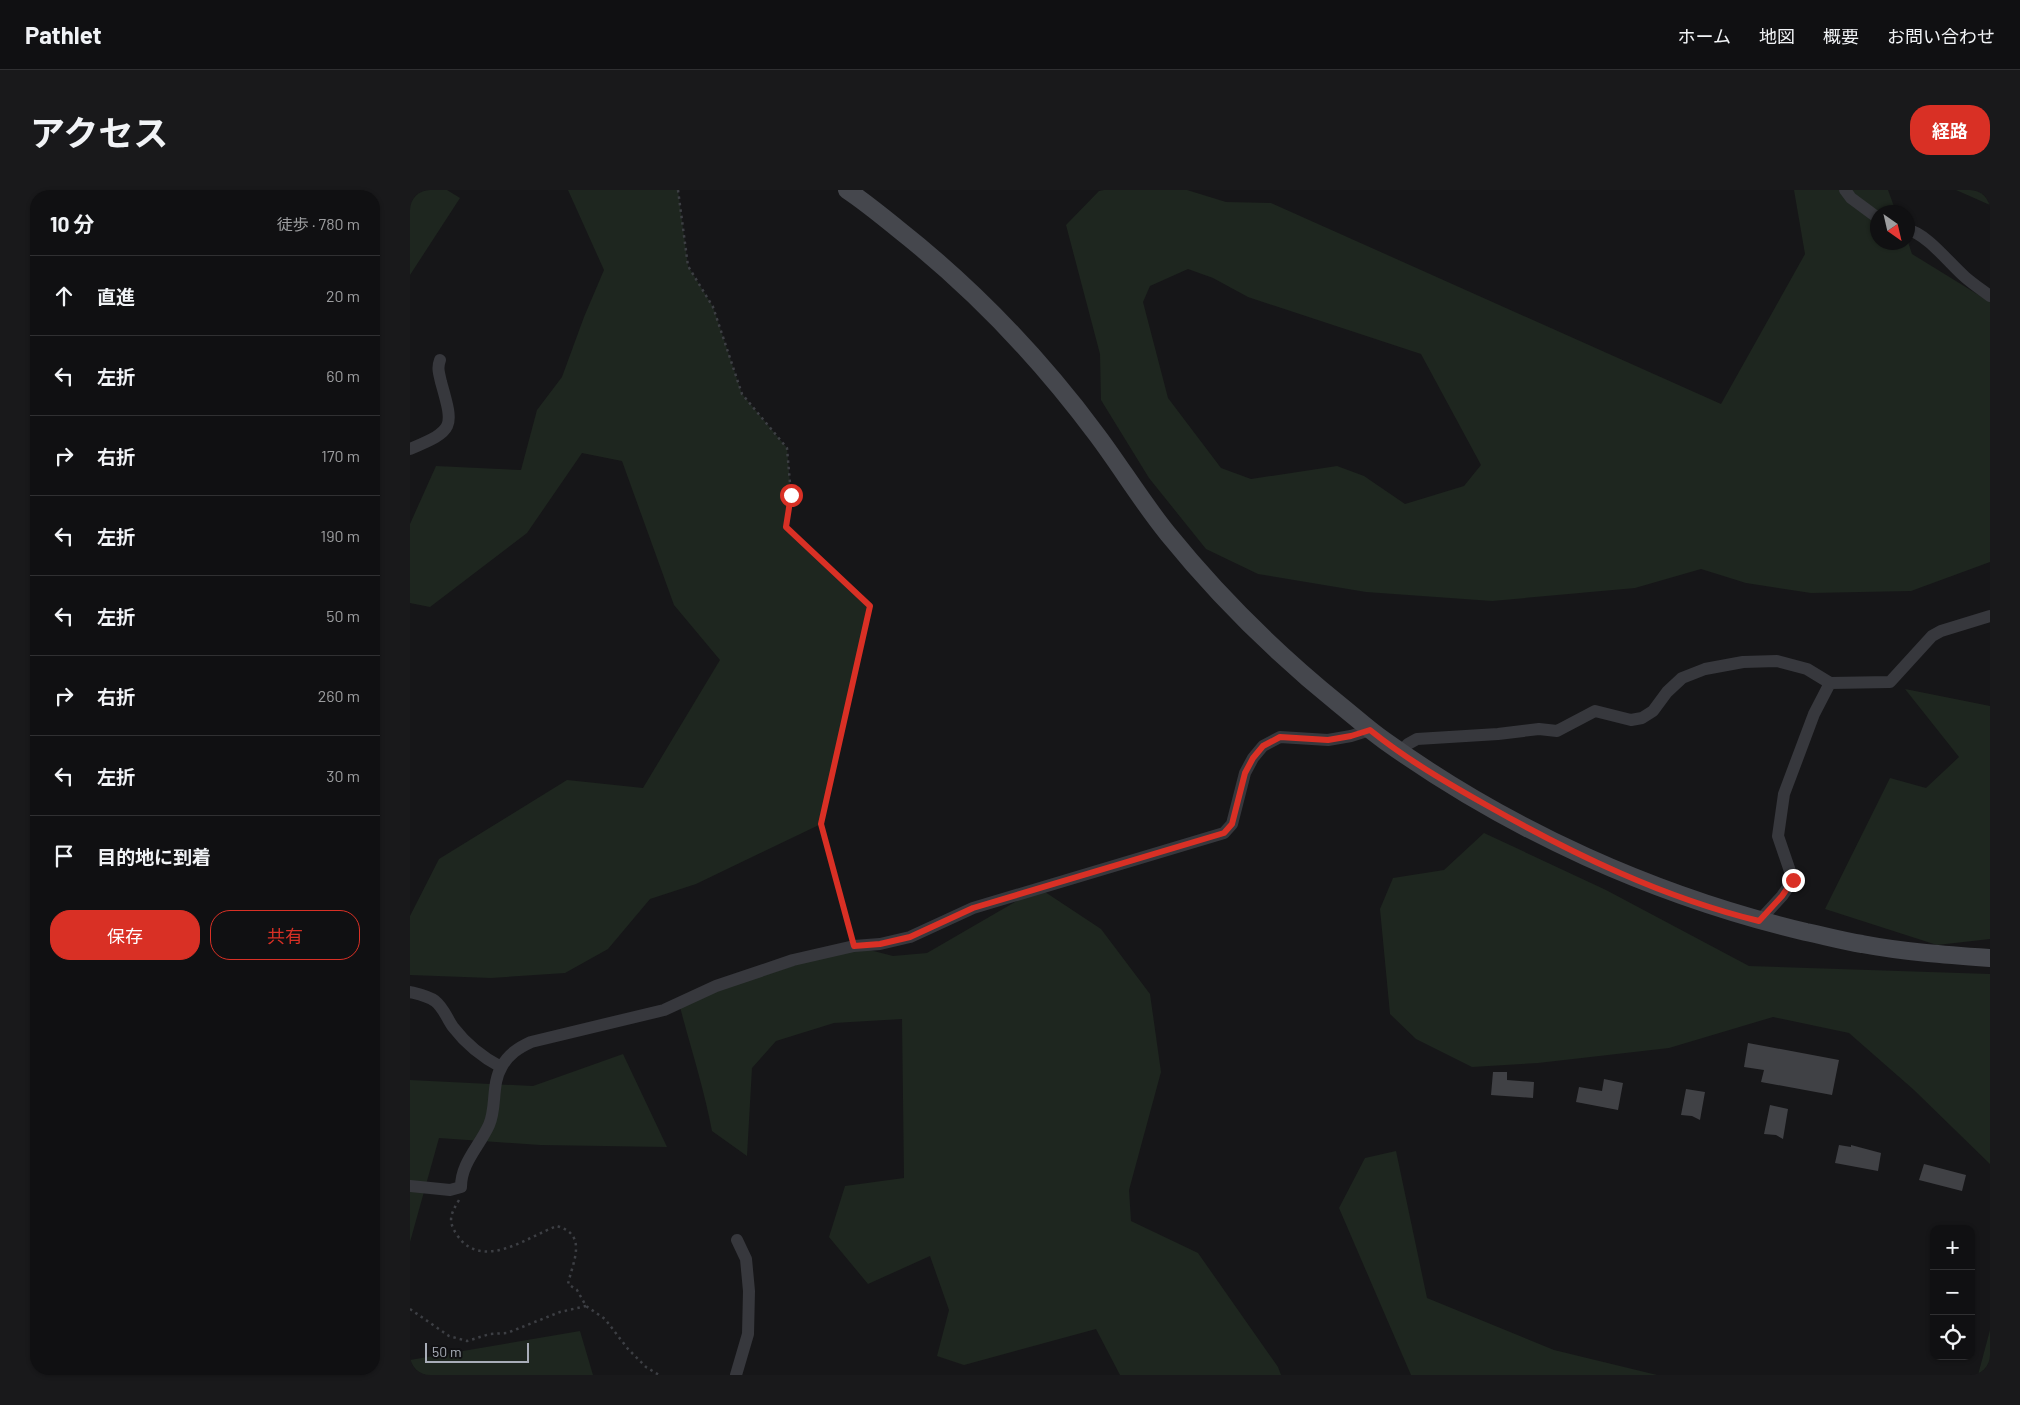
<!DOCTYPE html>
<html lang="ja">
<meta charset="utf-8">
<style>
:root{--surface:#101012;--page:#19191b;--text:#f1f3f6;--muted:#9c9d9f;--line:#303032;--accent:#d93025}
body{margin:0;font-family:Barlow,"Noto Sans JP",sans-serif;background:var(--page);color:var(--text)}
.controls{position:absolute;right:15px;bottom:15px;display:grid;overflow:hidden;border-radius:10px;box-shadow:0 1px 4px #0004}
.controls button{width:45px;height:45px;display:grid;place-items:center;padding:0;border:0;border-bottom:1px solid var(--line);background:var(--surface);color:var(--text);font:25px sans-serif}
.compass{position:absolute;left:1460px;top:15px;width:45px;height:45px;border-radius:50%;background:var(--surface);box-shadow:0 1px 4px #0004;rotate:146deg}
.scale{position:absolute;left:15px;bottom:12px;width:104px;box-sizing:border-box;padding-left:5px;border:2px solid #a8adb8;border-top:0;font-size:14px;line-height:18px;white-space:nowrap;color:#a8adb8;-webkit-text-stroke:4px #111113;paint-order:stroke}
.stop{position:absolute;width:15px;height:15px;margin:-11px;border:4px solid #d93025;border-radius:50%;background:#fff}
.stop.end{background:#d93025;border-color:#fff;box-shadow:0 1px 5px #0008}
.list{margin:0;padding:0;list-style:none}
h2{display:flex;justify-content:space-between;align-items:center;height:65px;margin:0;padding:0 20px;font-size:21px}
h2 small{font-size:16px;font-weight:400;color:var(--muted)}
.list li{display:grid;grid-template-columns:32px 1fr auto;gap:15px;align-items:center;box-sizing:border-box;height:80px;padding:0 20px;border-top:1px solid var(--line)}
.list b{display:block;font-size:19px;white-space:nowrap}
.list em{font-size:16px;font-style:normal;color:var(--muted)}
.actions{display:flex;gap:10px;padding:15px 20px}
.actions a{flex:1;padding:11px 0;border:1px solid var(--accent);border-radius:20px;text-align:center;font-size:18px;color:var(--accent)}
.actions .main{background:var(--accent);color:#fff}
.icon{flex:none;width:28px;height:28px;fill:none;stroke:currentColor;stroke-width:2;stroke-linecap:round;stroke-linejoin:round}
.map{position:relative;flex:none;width:1580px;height:1185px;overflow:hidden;border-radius:20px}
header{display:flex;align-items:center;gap:30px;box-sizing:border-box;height:70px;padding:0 25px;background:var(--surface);border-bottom:1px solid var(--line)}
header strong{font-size:24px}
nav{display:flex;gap:28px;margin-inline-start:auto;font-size:18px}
.intro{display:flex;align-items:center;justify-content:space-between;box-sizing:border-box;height:120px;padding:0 30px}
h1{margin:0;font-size:35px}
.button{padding:12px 22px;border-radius:20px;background:var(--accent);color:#fff;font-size:18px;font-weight:700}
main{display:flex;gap:30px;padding:0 30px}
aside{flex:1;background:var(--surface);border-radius:20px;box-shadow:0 1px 4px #0004}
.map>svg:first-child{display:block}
.green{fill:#1e261f;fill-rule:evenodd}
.building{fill:#404145}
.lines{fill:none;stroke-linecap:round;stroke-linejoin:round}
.path{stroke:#3d3f44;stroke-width:2.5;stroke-dasharray:2.5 4;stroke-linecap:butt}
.street{stroke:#37383d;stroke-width:12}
.secondary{stroke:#45474d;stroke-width:18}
.route{stroke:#d93025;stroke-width:6}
</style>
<header>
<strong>Pathlet</strong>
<nav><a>ホーム</a><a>地図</a><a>概要</a><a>お問い合わせ</a></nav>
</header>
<div class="intro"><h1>アクセス</h1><a class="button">経路</a></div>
<main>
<aside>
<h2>10 分<small>徒歩 · 780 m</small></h2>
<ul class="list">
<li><svg class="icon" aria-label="ahead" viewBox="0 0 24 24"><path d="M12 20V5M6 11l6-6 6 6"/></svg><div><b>直進</b></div><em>20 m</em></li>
<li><svg class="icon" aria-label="left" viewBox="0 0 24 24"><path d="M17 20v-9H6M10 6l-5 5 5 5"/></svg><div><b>左折</b></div><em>60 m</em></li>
<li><svg class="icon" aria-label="right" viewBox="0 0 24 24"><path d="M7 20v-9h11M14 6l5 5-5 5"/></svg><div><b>右折</b></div><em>170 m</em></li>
<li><svg class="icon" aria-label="left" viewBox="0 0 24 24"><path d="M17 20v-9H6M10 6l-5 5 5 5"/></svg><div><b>左折</b></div><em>190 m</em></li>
<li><svg class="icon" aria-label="left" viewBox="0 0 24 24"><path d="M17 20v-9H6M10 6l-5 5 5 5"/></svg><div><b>左折</b></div><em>50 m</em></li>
<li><svg class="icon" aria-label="right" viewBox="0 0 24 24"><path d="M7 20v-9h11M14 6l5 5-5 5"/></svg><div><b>右折</b></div><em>260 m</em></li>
<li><svg class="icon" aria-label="left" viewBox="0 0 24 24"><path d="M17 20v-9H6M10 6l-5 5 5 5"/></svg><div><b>左折</b></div><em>30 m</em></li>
<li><svg class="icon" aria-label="arrive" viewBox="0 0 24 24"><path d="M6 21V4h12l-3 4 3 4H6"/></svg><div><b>目的地に到着</b></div></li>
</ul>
<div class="actions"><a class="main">保存</a><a>共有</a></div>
</aside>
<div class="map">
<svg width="1580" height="1185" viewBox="0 0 1580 1185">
<rect width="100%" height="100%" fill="#161618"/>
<path class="green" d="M0,0H37L50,8L0,85Z
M158,0H268L278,76L303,117L332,204L377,258L381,305L376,337L460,416L411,634L286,694L240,709L198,759L155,783L81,788L0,785V726L29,669L157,590L233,598L310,470L264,415L212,271L172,263L117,343L20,417L0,413V334L26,276L111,280L127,220L152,187L174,127L194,80Z
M694,0H777L816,12L861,13L1311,214L1395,64L1384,0H1478L1486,22H1468V52H1498L1502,64L1580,112V372L1501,401L1401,403L1336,393L1291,379L1225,398L1082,411L956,402L848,384L796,359L739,288L691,210L690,164L656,35L689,1ZM778,79L803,88L838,107L1011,164L1071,275L1054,296L995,314L954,286L927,276L841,289L811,278L758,208L733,112L740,96Z
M1546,0H1580V15Z
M1495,499L1580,516V749L1527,755L1415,719L1480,588L1516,598L1549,567Z
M1074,643L1196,700L1339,776L1580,784V974L1504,900L1439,843L1363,827L1259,858L1128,873L1062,877L1006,849L980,824L970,719L983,688L1034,680Z
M629,698L691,739L740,804L751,882L719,1000L721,1031L788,1063L868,1177L871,1185H710L686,1139L554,1175L527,1166L539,1120L520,1066L458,1094L419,1047L435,996L494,988L492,829L424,833L366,851L342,878L337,966L302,941C294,898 280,856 269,813L444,756L483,766L517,763Z
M213,864L257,957L130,955L29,948L0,1052V890L123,896Z
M986,961L1017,1108L1144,1160L1247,1185H1001L929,1018L955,968Z
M1580,1140V1185H1568Z
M170,1141L183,1185H0V1170Z"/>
<path class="building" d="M1338,853L1429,870L1422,905L1351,892L1354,880L1334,877Z
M1083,882H1097V890L1124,892L1123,908L1081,905Z
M1194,889L1213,893L1208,920L1166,912L1169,897L1192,901Z
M1276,899L1295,902L1290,930L1282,926L1271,925Z
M1360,915L1378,919L1373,949L1366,945L1354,944Z
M1429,955L1441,957V955L1471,963L1468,981L1425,973Z
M1514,974L1556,985L1552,1001L1509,990Z"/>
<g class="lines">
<path class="path" d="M268,0L278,76L303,117L332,204L377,258L381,305L376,337L460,416L411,634L440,743
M49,1010C41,1024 37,1030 47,1045C72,1082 117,1047 147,1036C178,1045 163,1071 158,1094L167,1100L176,1116L195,1129L218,1159L236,1177L249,1185
M0,1119L39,1146L57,1151L80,1144L97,1143L150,1122L176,1116"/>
<path class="street" d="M1435,0L1441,8L1468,28
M1498,40C1516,43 1540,74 1555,87C1563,94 1572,100 1580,106
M0,259C45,240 44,238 31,192C29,183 27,178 30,170
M990,562L998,554L1007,549L1088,544L1129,539L1147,541L1185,521L1221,530L1232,528L1243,521L1257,502L1272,488L1295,479L1333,472L1367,471L1397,479L1420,493L1480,492L1522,446L1531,441L1580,426
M1349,731L1372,706L1383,690L1368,646L1374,604L1404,524L1420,493
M0,802C8,804 18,806 25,811C34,818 37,829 43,837C56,854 72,867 91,877
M0,996L40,1000L51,997C51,973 69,957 79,935C87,917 81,894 92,876C99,864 108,858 121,852L254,820L306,796L383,770L444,756L470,754L500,747L563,718L814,643L822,634L835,583L843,568L853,556L870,547L918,550L941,546L960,540
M326,1185L338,1144L339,1101L336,1069L327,1050"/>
<path class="secondary" d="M437,0C455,12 472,26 488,39C564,99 629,167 687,245C711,277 732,312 758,344C809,407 867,464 930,515C945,527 959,540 975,551C1101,641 1245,706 1396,742C1415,746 1433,751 1452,754C1494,762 1537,765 1580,768"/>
</g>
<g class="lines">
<path class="route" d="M381,305L376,337L460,416L411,634L444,756L470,754L500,747L563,718L814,643L822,634L835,583L843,568L853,556L870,547L918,550L941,546L960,540C996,569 1037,593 1078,616C1163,664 1254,708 1349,731L1372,706L1383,690"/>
</g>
</svg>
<div class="controls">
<button>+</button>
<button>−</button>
<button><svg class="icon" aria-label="locate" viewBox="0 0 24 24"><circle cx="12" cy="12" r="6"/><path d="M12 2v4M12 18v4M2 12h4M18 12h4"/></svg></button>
</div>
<svg class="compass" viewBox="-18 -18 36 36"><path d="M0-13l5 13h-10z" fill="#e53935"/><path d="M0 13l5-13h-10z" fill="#9c9d9f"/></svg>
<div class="scale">50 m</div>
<div class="stop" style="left:381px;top:305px"></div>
<div class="stop end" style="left:1383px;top:690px"></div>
</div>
</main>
